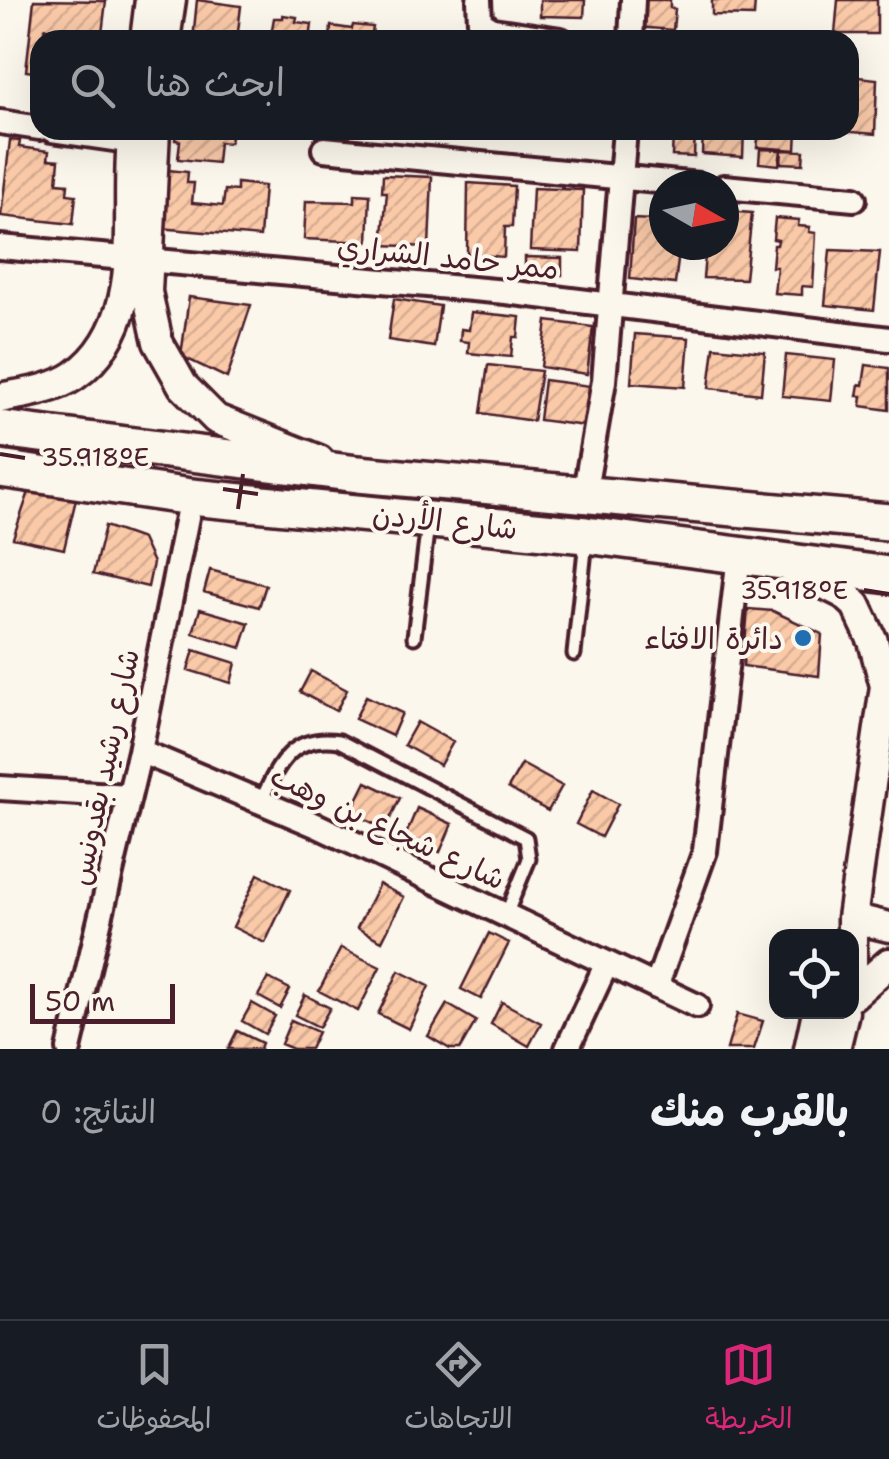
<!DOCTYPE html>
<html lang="ar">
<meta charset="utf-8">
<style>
:root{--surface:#171b24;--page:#20242c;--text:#f1f3f6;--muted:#9ea1a6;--line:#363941;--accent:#db2777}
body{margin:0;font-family:"Shantell Sans","Playpen Sans Arabic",sans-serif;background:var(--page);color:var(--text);direction:rtl}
.controls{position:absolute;right:30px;bottom:30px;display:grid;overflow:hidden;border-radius:20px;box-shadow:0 10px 40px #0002}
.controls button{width:90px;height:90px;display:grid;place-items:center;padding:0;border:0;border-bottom:2px solid var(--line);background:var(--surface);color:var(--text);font:50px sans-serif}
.compass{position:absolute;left:649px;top:170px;width:90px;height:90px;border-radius:50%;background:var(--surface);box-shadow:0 10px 40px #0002;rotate:99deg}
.scale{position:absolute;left:30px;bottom:25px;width:145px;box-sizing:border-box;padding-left:10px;border:5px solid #4a1f2b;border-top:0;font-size:28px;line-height:35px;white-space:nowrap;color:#4a1f2b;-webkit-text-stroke:8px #fbf7ec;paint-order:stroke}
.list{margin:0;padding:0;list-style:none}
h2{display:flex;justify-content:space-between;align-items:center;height:130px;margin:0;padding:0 40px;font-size:42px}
h2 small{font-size:32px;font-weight:400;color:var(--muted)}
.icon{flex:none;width:55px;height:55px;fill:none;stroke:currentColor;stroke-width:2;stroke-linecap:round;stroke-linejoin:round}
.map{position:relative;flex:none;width:889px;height:1049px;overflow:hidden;direction:ltr}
.search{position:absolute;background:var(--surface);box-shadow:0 10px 40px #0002;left:30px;right:30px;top:30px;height:110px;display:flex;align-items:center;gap:25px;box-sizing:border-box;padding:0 35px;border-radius:30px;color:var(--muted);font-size:38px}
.sheet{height:270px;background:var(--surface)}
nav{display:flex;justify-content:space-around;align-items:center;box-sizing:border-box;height:140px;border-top:2px solid var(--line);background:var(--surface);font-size:28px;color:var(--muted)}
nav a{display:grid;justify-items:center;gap:5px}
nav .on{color:var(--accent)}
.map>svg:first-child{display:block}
.building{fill:url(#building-hatch);stroke:#4a1f2b;stroke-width:2.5}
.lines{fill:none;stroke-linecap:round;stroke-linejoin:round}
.service-casing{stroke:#4a1f2b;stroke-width:19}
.minor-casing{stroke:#4a1f2b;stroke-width:30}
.tertiary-casing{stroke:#4a1f2b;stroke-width:35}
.trunk-casing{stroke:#4a1f2b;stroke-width:42}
.service{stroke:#fbf7ec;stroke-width:11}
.minor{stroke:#fbf7ec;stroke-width:22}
.tertiary{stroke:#fbf7ec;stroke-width:28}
.trunk{stroke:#fbf7ec;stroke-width:35}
.ticks{fill:none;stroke:#4a1f2b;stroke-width:4}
.poi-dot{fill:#1f6fb2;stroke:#fbf7ec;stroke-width:4}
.labels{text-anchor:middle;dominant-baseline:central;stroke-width:8;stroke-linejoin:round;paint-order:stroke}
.street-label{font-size:30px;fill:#4a1f2b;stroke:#fbf7ec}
.poi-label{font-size:30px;fill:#4a1f2b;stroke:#fbf7ec;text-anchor:end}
.ticks-label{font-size:25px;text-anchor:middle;fill:#4a1f2b;stroke:#fbf7ec;stroke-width:8;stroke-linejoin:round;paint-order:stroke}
</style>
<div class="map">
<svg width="889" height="1049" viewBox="0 0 889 1049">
<defs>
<pattern id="building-hatch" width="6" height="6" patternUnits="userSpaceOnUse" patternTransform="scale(2.5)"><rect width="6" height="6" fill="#f9c9a8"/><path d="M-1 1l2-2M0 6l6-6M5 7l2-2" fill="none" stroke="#d7ac91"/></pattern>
</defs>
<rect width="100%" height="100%" fill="#fbf7ec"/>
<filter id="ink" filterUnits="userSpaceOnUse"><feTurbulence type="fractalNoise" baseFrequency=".01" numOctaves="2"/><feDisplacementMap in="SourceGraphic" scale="20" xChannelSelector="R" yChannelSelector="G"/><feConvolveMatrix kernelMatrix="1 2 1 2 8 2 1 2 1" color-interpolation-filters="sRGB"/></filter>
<g filter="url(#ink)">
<path class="building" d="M34,0L106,1L102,34L45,28L44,40H40V73L26,71Z
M197,0L241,6L237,40H193Z
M540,0H585L584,17L540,16Z
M639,0H670V8L675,9L673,30L636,27Z
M712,0H755L754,16L712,15Z
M838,0H877V34H835Z
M283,15L297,17L296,22L312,24L310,40H270L274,18H283Z
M353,25L373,27L371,40H330L331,26L352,29Z
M849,76L877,79L875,134L828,130H849Z
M232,130L230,143L219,142L217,163L178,159L180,141L175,140L176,131L172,130Z
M695,130L694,157L672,156L673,134Z
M703,130H744L743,157L702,154Z
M759,130H797L796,150L757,147Z
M10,140L20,141L19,147L49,151L48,159L59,160L57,183L68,184L67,194L76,195L73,224L1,216Z
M760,149L781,150L779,165L759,163Z
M782,150L804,151L803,164L781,163Z
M168,170L188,172L187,183H194L192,203L223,206L225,190L237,191V183L264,186L260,237L160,228L162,213L165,214L166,204H161Z
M383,175L432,177L429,247L382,245L387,192H382Z
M468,183L514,186L512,227H505L504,257L467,254Z
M533,188L583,190L581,252L530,250Z
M355,194L370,195L368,242L304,239L306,201L355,202Z
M653,210L664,211V245H680L675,284L630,279L634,219L652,220Z
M724,211L752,213L745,279L703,278L706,245H724Z
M775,218L799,220L798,226L810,227L809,232L816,233L813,287L802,286V295L774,293L777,267H772L774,245H777L778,240L773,239Z
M830,250L880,252L874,310L825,305Z
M525,257L562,258V275L525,274Z
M189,297L251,305L227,378L181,356Z
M394,299L440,306L434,347L388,340Z
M471,312L520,317L518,337H513L511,357L468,353L469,342L460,341L461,329L469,330Z
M547,321L593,327L587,374L541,367Z
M635,334L689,338L685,387L631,383Z
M714,347L765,352L761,394L709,388Z
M786,355L835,360L831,401L782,396Z
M488,365L541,371L533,421L481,413Z
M866,365L889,368V410L861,406L862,396H857L859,384L863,385Z
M544,380L598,387L593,427L539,420Z
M31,486L76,499L64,549L13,538Z
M105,526L142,539L153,563L148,587L93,574Z
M210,570L266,585L259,607L204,592Z
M200,609L249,623L241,648L193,633Z
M748,609L773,611L822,634L819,676L743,666Z
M194,650L236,663L231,683L188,670Z
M311,671L347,690L336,711L300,692Z
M366,696L402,713L392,736L355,719Z
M417,722L453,742L440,765L404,745Z
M522,764L562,786L548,811L508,788Z
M366,782L400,798L385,829L351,812Z
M593,790L618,804L601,837L576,824Z
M417,808L452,824L440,852L405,837Z
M258,874L290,890L265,943L233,927Z
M379,884L404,897L382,941L357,928Z
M489,933L509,943L481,999L461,989Z
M341,948L380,967L358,1011L319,991Z
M399,971L429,986L409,1029L378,1014Z
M268,978L290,989L280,1008L258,996Z
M305,995L330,1008L319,1027L295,1015Z
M502,1002L541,1023L529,1046L491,1024Z
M252,1003L275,1016L265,1034L242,1021Z
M447,1004L476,1021L460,1049H450L428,1036Z
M737,1014L763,1021L754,1049H727Z
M291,1020L318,1032L310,1049H293L281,1044Z
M237,1031L262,1043L260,1049H228Z"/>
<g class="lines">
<g class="service-casing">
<path id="service" d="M414,637L428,524
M574,654L586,540
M261,801C279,763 292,734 339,741L526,838L529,859L506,915"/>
</g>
<g class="minor-casing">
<path id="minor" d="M479,0L480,22L493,30L561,40
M631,40L633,0
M0,122L40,128
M52,130L148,144
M324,149L699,185
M724,187L854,199
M0,247L506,292L889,339
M584,496L604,381L625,130
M140,751L318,826L697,1006
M0,788L129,796
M656,987L705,851L739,555
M69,1049L140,751L191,497
M567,1049L607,963"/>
</g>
<g class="tertiary-casing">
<path id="tertiary" d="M145,40L150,0
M165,40L171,0
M155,130L147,292L158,342L183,386L216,419L319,460
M0,398C24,393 53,390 74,376C152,321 122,211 133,130
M794,569L844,594L856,605L873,641L885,686L852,918V965
M852,918L889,927
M852,996L889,963
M809,1049L817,1012
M835,1049L844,1012"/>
</g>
<g class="trunk-casing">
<path id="trunk" d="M0,429L358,474L889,522
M0,469L191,497L586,535L889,575"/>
</g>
<use href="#service" class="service"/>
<use href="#minor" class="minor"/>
<use href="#tertiary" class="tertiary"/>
<use href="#trunk" class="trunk"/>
</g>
</g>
<path class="ticks" d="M0,454L25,458M223,489L258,494M238,509L243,474M864,590L889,594"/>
<circle class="poi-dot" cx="803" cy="638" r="10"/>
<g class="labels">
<g class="street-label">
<text transform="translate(448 257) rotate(6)">ممر حامد الشراري</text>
<text transform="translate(445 521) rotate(6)">شارع الأردن</text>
<text transform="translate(104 767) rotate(-78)">شارع رشيد بقدونس</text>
<text transform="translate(388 827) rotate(25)">شارع شجاع بن وهب</text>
</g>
<g class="poi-label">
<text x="783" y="638">دائرة الافتاء</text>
</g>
</g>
<g class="ticks-label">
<text x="95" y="466">35.918°E</text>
<text x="794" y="599">35.918°E</text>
</g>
</svg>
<div class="controls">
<button><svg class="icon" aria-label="locate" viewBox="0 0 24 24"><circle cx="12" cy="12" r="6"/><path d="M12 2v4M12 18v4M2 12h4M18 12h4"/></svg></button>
</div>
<svg class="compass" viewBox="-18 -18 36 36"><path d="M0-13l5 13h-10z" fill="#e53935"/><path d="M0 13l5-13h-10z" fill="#9ea1a6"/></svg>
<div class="scale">50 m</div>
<div class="search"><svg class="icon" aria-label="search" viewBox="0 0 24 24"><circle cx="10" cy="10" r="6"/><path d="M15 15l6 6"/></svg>ابحث هنا</div>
</div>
<section class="sheet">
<h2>بالقرب منك<small>النتائج: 0</small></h2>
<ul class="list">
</ul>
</section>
<nav>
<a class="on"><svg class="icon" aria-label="map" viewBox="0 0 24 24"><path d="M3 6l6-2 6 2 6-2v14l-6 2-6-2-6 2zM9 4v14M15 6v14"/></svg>الخريطة</a>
<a><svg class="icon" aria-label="directions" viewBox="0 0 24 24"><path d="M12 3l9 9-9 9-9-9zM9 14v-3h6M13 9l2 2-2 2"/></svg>الاتجاهات</a>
<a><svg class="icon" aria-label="saved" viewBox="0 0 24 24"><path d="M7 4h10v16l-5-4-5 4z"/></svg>المحفوظات</a>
</nav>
